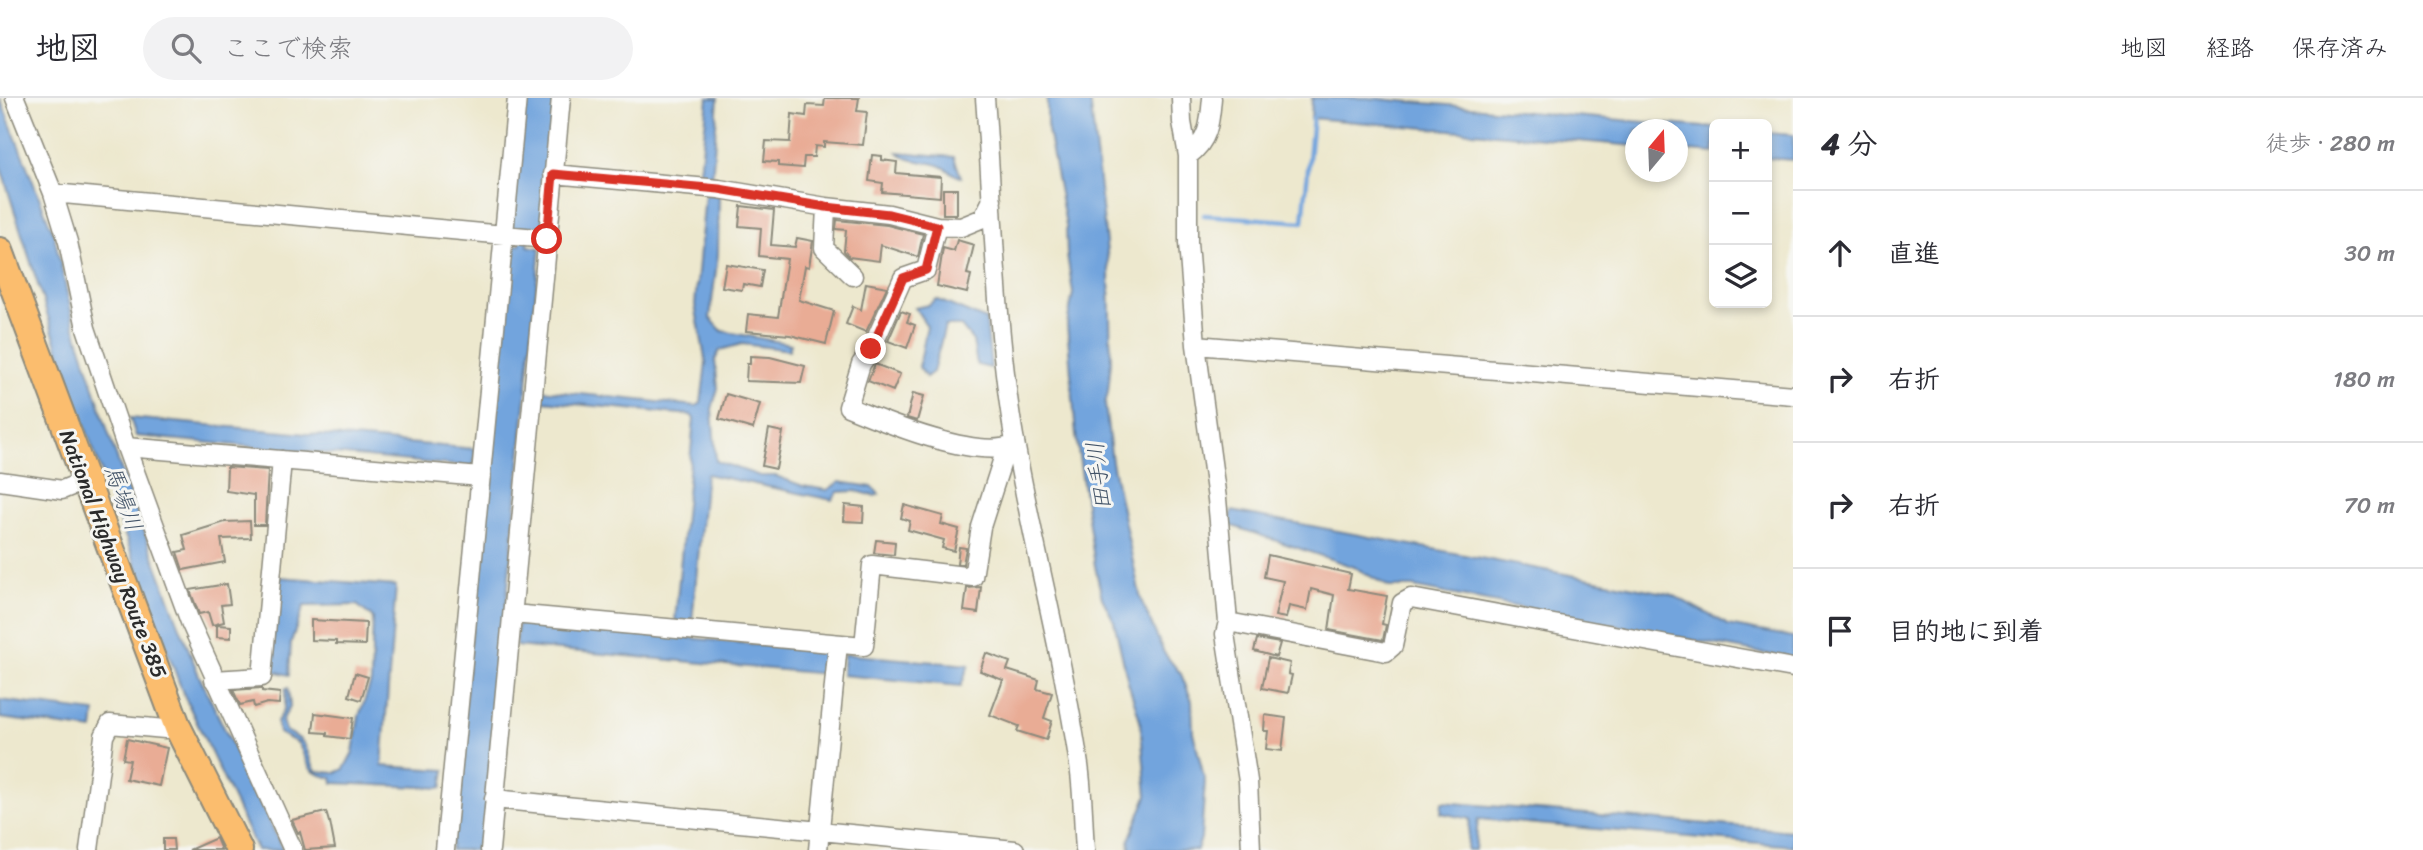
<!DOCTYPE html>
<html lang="ja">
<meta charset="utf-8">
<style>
:root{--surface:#fff;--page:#f2f2f3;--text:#2b2b33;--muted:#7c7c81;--line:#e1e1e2}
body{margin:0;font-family:Sriracha,"Klee One",sans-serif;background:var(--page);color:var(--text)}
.controls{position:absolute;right:21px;top:21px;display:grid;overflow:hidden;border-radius:10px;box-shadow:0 4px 10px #0003}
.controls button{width:63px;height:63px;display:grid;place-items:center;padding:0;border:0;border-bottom:2px solid var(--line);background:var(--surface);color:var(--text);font:35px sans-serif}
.compass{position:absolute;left:1625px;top:21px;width:63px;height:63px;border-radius:50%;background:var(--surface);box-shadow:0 4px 10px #0003;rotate:19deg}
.stop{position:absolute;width:21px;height:21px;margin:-16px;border:5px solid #d93025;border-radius:50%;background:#fff}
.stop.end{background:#d93025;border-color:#fff;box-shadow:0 2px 7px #0008}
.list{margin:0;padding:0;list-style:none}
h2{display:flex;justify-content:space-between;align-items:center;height:91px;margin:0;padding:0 28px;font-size:30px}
h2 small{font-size:23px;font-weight:400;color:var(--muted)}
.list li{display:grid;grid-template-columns:46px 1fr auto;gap:21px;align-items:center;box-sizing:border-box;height:126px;padding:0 28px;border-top:2px solid var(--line)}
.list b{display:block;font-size:26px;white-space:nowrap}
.list em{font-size:23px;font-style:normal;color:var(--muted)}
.icon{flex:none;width:38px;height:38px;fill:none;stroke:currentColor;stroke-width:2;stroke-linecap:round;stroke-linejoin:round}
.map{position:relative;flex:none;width:1793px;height:752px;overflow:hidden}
header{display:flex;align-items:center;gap:42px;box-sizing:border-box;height:98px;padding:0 35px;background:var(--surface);border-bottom:2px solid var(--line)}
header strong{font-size:33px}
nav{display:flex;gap:38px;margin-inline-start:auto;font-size:24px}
.search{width:490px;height:63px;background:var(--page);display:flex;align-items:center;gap:18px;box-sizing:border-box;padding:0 24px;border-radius:38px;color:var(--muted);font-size:26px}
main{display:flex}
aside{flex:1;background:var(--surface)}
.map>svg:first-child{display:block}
.water{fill:#72a4dd;stroke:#4e6884;stroke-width:2}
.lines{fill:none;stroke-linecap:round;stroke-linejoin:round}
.stream{stroke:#72a4dd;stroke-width:4.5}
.building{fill:#e9ac95}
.minor-casing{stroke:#8c8a7c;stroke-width:21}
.highway-casing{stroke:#8c8a7c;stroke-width:30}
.minor{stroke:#fff;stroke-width:18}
.highway{stroke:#fbbd6e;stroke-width:26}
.route{stroke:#d93025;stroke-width:9}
.labels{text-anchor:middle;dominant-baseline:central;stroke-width:6;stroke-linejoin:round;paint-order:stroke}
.street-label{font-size:21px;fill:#2b2b2b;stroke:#f6f6f2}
.water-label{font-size:23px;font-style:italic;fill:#445569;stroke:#f6f6f2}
</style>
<header>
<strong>地図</strong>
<div class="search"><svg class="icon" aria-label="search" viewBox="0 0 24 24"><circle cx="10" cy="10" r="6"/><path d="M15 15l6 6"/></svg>ここで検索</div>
<nav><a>地図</a><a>経路</a><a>保存済み</a></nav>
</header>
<main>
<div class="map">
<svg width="1793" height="752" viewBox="0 0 1793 752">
<rect width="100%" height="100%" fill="#f6f6f2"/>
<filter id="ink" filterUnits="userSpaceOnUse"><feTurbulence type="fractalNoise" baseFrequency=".0143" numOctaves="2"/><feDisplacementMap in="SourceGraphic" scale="14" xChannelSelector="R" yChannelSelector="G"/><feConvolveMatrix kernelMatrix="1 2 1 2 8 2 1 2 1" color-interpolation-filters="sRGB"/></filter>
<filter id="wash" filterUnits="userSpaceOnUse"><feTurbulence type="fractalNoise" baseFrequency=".00686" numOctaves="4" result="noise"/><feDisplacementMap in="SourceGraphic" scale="28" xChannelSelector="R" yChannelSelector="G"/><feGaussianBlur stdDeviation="1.57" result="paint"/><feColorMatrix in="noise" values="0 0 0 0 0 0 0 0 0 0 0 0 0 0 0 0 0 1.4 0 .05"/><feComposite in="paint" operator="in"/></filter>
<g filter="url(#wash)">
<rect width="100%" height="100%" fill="#ede8ce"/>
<path class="water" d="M0,0L54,137L75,230L114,352L176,519L200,580L283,752H257L183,595L70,288L0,67Z
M523,0H555L542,131L530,130L528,148L540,150L483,752H451L508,147H520L522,130L510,128Z
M708,0H718L712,83L699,82Z
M1047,0H1090L1109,172L1111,263L1108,294L1105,306L1112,364L1141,502L1164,555L1181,576L1192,603L1193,634L1205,683L1201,740L1197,752H1130L1129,742L1147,698L1140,622L1128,584L1114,523L1102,500L1095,468L1076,338L1067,226L1073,195L1067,157L1066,127L1047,27Z
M1312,0H1367L1714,30V55L1678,52V32H1636L1635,48L1311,20Z
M1767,35L1793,37V62L1767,60Z
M898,54L954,59L961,79C952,77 949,71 941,68C926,62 910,66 898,54Z
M705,96L719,97L718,156L710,220L722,233L791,246L789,252L742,246L720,252L715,262L718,290L712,311L716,363L760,378H776L803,388L827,392L840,384L872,389L879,396L875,398L856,393L838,394L832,402L706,376L692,524L675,523L694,321L691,317L543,303V292L696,308L701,305L706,265L695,207Z
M936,201L986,222L991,270L977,267L973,243L961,228H945L933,274L926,279L919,269L927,228L915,210L928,207Z
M130,320L475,351L474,369L136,338Z
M1232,413L1671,496L1728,527L1793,539V561L1413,489H1389L1354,469L1230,427Z
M279,479L396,488L382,668L445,672L442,690L333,685L332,680C304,675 310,666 298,645L279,635L277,623C286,612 286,605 285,591L288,590L290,608L282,623L286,633C314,647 302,651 316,673L335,675L344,671L353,654L359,618L371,584L373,520L357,507L304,508L291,544L289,577L269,572Z
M518,524L828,553L825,576L516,548Z
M844,556L969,567L961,588L842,577Z
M0,602L95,614L93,632L0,620Z
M1442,704L1793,733V748L1478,721L1475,752H1467L1470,721L1441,715Z"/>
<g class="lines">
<path class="stream" d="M1204,117L1303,124L1313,19"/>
</g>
<g id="blocks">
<path class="building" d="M825,0H859L857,13L867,14L863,47L824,44V49L815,48L814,59H804L803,70L778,68V64L764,63L766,43L790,44L792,16L806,18L807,7L824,8Z
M872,57L882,58V62L897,64L896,75L941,79L940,99L882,94L883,85L869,83Z
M943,91H957V116H943Z
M741,108L774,112L771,147L795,149L797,140L813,143L809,169L805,168L799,202L834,213L826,246L790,237L746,233L748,216L778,219L787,161L759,158L761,130L739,128Z
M837,122L887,127L923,136L918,159L881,147L879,163L849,159L844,153L846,132L836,131Z
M957,142L974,147L967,176L971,177L967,195L937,188L943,150L954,153Z
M726,166L763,172L760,189L743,186L742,192L722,189Z
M866,185L887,189L866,234L846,226L853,208L861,212Z
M901,213L910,216L907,224L915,227L907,250L888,243Z
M750,258L770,259L805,268L801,285L746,283L747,266H750Z
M875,266L900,276L893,293L868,283Z
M913,295L924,298L917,323L907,320Z
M726,296L760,306L753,331L719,321Z
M769,331L783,334L776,371L762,368Z
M227,369L268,372L265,427H254V397L226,393Z
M845,407L864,409L863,424L844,423Z
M904,407L943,418L941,426L959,431L954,453L942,450L944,442L908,432L910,423L901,420Z
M250,423L251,440L221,441L225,464L183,472L177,454L187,452L183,437L225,424Z
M876,442L895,444L894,457L874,455Z
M959,449L966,450L963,466H957Z
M1268,457L1351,476L1348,491L1387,498L1382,526L1386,527L1383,542L1329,532L1334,497L1311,491L1307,512L1289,508L1286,520L1275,518L1283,483L1264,479Z
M227,486L230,506L221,507L224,524L212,527L208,514L199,516L190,492Z
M981,489L978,515L964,513L967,490Z
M311,522L366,525L365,547L336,546V543L311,542Z
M217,527L231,528V540L217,539Z
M1257,541L1280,545L1276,559L1254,553Z
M986,555L1010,564L1007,572L1039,582L1037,591L1052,595L1044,620L1052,623L1046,642L1017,633L1019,628L990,617L1003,582L980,573Z
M1268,560L1290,565L1288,576L1292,577L1288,595L1262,590Z
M355,575L368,579L361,602L349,598Z
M262,590V593L280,595L279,606L267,605L254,609L253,604L240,607L233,592Z
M315,615L353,620L350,641L327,638V635L313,634Z
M1265,617L1286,620L1282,653L1266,651L1268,633H1264Z
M127,641L167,650L159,688L126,681L130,662L123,661Z
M326,714L329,724H330L335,750L305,752L300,734L298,735L292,722Z
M216,740L221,752H189Z
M163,741H173L174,752H163Z"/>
</g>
</g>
<g filter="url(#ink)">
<use href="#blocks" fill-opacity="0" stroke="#8c8a7c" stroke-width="2"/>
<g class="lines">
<g class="minor-casing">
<path id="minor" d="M15,0L53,95L68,144L86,230L126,349L190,524L293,752
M985,0C994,115 995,231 1015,344C1034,452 1063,558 1079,667C1083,695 1083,724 1085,752
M1181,0L1182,24L1188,58V145L1196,247L1217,401L1228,524L1225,536L1248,683L1251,752
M1188,58C1209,43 1210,24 1212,0
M553,76L719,91L826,109
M53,95L547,141
M937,128L926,172L903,180L871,252L861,266L848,309C884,324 979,364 1015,346
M853,178L824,150L826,109L889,116L937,128L961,129L983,120L992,102
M1196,247L1793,297
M126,349L481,379
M0,383L62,392L84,383
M513,516L864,548L872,467L973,479L981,429L1006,351
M1228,524L1386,554L1393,548L1402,505L1411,500L1793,570
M214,582L262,579L282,362
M494,701L1015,752
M89,752L104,638L110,626L165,631L178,630
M445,752L517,0
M490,752L561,0
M818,752L838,546"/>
</g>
<g class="highway-casing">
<path id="highway" d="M0,153L178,630L239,752"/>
</g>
<use href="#minor" class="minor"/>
<use href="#highway" class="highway"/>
</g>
</g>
<g class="lines" filter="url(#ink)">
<path class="route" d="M547,141L553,76L719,91L826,109L889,116L937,128L926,172L903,180L871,251"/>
</g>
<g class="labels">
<g class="street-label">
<text transform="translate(113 456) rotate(69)">National Highway Route 385</text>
</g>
<g class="water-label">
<text transform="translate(1099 378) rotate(-97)">田手川</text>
<text transform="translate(123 400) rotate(70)">馬場川</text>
</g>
</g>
</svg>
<div class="controls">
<button>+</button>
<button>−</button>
<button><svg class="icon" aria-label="layers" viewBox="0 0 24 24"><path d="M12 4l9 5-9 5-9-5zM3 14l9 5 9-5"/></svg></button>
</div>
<svg class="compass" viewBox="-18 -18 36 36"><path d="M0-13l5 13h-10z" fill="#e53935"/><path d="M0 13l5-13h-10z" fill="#7c7c81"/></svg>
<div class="stop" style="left:547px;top:141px"></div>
<div class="stop end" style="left:871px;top:251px"></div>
</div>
<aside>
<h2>4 分<small>徒歩 · 280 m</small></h2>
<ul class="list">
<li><svg class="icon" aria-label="ahead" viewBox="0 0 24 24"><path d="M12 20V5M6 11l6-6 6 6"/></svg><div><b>直進</b></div><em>30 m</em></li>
<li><svg class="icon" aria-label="right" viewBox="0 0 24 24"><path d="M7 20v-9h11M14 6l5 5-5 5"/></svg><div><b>右折</b></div><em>180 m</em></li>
<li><svg class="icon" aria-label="right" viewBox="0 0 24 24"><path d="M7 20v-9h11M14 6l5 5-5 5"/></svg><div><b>右折</b></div><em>70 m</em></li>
<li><svg class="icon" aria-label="arrive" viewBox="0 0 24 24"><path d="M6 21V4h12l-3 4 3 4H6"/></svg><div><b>目的地に到着</b></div></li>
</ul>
</aside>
</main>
